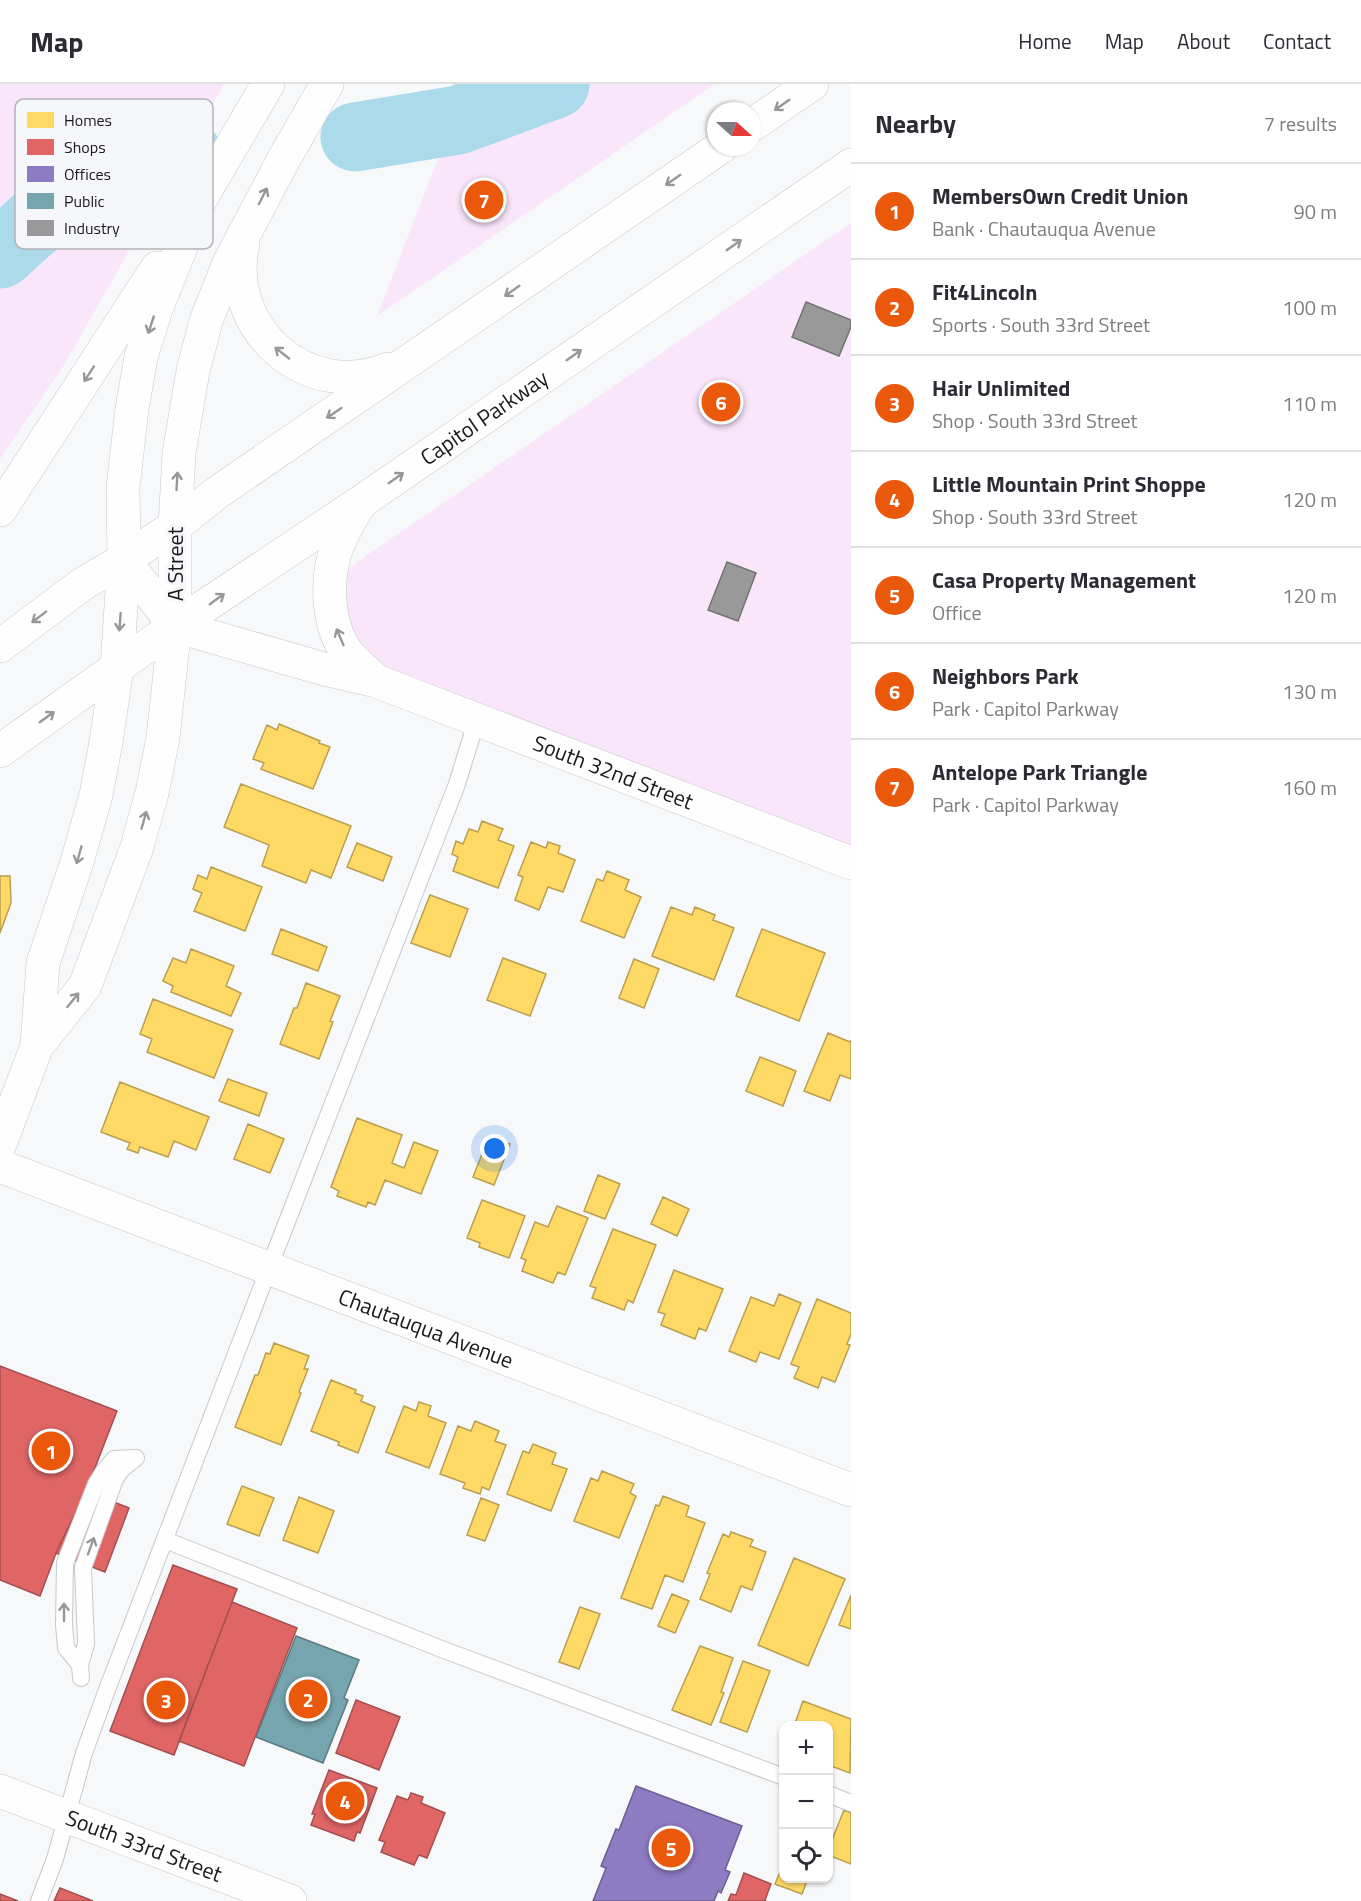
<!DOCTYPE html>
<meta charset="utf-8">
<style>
:root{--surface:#fff;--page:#f7f7f7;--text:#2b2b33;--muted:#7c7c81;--line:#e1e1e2;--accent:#ea580c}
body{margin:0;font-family:"Titillium Web",sans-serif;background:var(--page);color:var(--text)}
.controls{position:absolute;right:18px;bottom:18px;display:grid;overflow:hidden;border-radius:12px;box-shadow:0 2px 4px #0004}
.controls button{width:54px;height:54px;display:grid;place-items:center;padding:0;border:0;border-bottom:2px solid var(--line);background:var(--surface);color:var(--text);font:30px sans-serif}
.compass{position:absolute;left:707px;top:18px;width:54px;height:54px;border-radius:50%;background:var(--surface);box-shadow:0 2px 4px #0004;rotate:111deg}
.you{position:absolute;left:495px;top:1065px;width:21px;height:21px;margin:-15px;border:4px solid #fff;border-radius:50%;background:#1a73e8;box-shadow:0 0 0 9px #1a73e833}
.badge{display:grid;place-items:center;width:39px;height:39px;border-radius:50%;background:var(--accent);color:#fff;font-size:20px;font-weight:700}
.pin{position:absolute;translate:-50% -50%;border:3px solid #fff;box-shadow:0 2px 6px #0006}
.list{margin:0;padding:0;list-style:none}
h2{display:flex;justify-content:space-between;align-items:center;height:78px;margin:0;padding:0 24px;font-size:26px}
h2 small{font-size:20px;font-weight:400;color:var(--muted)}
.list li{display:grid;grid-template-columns:39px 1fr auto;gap:18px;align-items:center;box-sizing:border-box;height:96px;padding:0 24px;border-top:2px solid var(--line)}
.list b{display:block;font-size:22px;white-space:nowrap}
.list p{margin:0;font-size:20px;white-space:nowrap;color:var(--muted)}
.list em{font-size:20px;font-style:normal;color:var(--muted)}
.icon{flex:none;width:33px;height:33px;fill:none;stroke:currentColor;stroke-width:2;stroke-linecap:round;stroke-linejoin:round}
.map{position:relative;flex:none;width:851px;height:1817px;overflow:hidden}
header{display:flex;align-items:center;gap:36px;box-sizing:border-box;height:84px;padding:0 30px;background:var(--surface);border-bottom:2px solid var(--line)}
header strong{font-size:28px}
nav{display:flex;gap:33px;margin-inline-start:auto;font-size:21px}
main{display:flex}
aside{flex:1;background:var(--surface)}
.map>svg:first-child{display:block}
.green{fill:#fae6fb}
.homes{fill:#ffd966;stroke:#ba9f4f;stroke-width:1.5}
.shops{fill:#e06666;stroke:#a44f4f;stroke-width:1.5}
.offices{fill:#8e7cc3;stroke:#6b5e90;stroke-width:1.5}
.public{fill:#76a5af;stroke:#5a7b82;stroke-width:1.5}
.industry{fill:#999;stroke:#737373;stroke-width:1.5}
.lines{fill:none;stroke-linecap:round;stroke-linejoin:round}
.river{stroke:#abdaeb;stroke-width:69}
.service-casing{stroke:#c7c8ca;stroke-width:18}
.minor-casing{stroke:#c7c8ca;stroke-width:34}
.secondary-casing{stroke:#c7c8ca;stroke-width:34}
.service{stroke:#fefefe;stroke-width:16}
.minor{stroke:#fefefe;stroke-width:33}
.secondary{stroke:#fefefe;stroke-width:33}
.oneway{stroke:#979797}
.labels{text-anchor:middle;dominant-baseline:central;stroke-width:6;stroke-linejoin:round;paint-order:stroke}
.street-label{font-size:22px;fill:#19191a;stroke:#f6f7fb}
.key{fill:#f6f7fb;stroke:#b4b4b8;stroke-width:1.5}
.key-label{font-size:16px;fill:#19191a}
</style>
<header>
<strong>Map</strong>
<nav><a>Home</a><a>Map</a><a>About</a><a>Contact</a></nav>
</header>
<main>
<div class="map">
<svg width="851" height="1817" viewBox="0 0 851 1817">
<rect width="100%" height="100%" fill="#f7f8fa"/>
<path class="green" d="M0,0H224L64,281L0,375Z
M467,0H715L377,232Z
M851,139V779L376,597L331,496Z"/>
<path class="homes" d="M279,640L320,657L319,659L330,663L313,705L261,685L264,679L253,675L267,641L277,646Z
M241,700L351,742L331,794L311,786L306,799L262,782L269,761L224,743Z
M482,737L503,745L498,756L514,762L498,804L453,787L458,773L452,770L456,757L463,760L469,745L478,748Z
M531,758L546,764L548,758L560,762L558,769L575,776L563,808L548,803L539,826L515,816L523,793L518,791Z
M357,759L392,773L383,797L347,783Z
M211,783L262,803L245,847L194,827L202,809L193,805L198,791L207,795Z
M607,787L629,796L625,806L641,813L624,854L581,837L597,795L603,797Z
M0,792H10L11,819L0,849Z
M430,811L468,825L450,873L411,859Z
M671,823L692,831L695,823L715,831L713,836L734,844L714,896L652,872Z
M281,845L327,863L318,887L272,870Z
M762,845L825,869L799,937L736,912Z
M191,865L234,882L226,902L241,909L231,932L171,908L173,902L163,897L173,874L186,879Z
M503,874L546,890L530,932L487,916Z
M634,875L659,885L644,924L619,914Z
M306,899L340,912L330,937L333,938L319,975L280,960L294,924H297Z
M153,915L233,946L214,994L147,968L152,955L140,950Z
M828,949L850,958L851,956V995L840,991L830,1017L804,1007Z
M760,973L796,987L783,1022L746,1007Z
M228,995L267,1009L259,1032L219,1017Z
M120,998L209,1033L196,1066L174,1057L168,1073L140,1063L138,1069L127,1065L130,1059L101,1048Z
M357,1034L402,1051L392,1079L404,1084L414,1058L438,1067L421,1110L385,1096L375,1121L368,1118L366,1123L337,1112L339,1107L331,1103Z
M248,1040L284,1055L270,1089L234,1075Z
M489,1052L510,1060L494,1101L473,1093Z
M598,1091L620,1100L605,1135L584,1127Z
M663,1113L689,1125L677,1152L651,1140Z
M482,1116L525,1132L509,1174L479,1163L480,1159L467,1154Z
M557,1122L588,1134L565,1191L558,1188L553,1199L522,1187L526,1176L521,1174L535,1138L548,1143Z
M613,1145L656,1161L633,1219L628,1216L624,1226L592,1214L596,1204L590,1202Z
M674,1186L723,1205L706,1247L699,1244L695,1255L661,1241L665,1230L658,1228Z
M779,1210L801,1219L779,1275L760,1268L756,1278L729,1267L751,1213L774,1222Z
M817,1215L851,1229V1250L847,1260L850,1261L835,1298L822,1293L818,1304L794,1294L799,1283L791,1280Z
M274,1259L309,1272L304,1285H308L299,1308L301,1309L281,1361L235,1343L255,1291H258L266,1269L270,1270Z
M331,1296L356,1306L355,1309L363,1312L361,1317L375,1323L358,1369L338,1361L339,1358L311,1347Z
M419,1318L431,1322L428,1332L446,1339L429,1384L386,1368L404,1322L416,1327Z
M475,1337L499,1347L495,1357L506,1361L489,1406L482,1403L480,1410L463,1404L465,1399L440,1390L458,1342L471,1347Z
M533,1360L556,1369L552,1380L567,1385L551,1427L507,1410L523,1367L529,1369Z
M602,1387L634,1400L630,1409L636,1412L619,1454L574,1437L591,1394L598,1397Z
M242,1402L274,1414L259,1452L227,1440Z
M663,1412L689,1422L686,1432L705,1439L683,1498L665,1491L652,1525L621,1514L656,1421L659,1422Z
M299,1413L334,1427L318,1469L283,1456Z
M481,1414L499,1421L485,1457L467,1451Z
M731,1448L753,1456L750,1462L766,1468L752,1506L741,1502L731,1528L700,1515L710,1490L707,1489L723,1450L729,1453Z
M794,1474L845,1495L808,1582L758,1561Z
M672,1510L689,1517L675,1549L658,1542Z
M851,1511V1545L839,1541Z
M580,1523L600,1530L579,1585L559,1578Z
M700,1562L733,1574L721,1608L724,1609L711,1641L672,1626Z
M743,1577L770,1587L747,1648L720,1638Z
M803,1617L851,1635L850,1689L828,1681V1642H794Z
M844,1726L851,1729V1780L828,1771V1766Z
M784,1778V1794H808L802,1810L775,1800Z"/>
<path class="shops" d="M0,1282L117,1327L86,1407L56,1469L40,1512L0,1496Z
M86,1407L129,1424L105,1488L56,1469Z
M173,1481L237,1505L174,1671L110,1647Z
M232,1518L297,1544L244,1682L179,1657Z
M356,1616L400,1633L379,1686L336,1669Z
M329,1686L377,1704L360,1749L357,1748L354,1757L311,1741L315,1730H312Z
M411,1709L423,1713L421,1719L445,1729L427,1774L419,1771L414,1781L381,1768L385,1758L379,1756L397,1712L408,1716Z
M744,1789L771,1800L765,1816L766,1817H728L731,1810L736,1811Z
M60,1804L93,1817H54Z
M0,1810L18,1817H0Z"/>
<path class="offices" d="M636,1702L742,1742L725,1786L730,1788L721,1809L718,1807L714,1817H593L606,1784L601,1782L616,1745L619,1746Z"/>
<path class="public" d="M296,1552L359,1576L344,1614L348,1616L323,1679L256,1653Z"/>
<path class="industry" d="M806,218L851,236V243L839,272L792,253Z
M727,478L756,489L738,537L708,526Z"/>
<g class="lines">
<path class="river" d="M355,53L458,36L555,0
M0,170L40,134L103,102L189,72"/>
<g class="service-casing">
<path id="service" d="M165,1456L444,1566L784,1693
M80,1581L66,1564L64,1540L65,1479L96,1400L104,1387L114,1375L136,1374
M81,1594L80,1581L86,1560L83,1484L115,1395L122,1385L136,1374
M828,1710L851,1719
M39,1817L55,1775L84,1669L108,1603L269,1184L457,700L477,635"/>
</g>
<g class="minor-casing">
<g id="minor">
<path d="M361,418C352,432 343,447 337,463C325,495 327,544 349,571C357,580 367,588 376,597"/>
<path id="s1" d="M124,476L175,542L324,585L376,597L851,779"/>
<path id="s2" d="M0,1082L851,1406"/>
</g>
</g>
<g class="secondary-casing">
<g id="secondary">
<path d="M752,41L812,0"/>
<path d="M243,160C224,245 307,318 388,285"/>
<path d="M0,426L157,184"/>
<path d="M0,562L84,499L124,476L175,442L218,408L721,63"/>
<path id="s3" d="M0,667L175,542L361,418L851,81"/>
<path d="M37,962L85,902L136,766L152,709L163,654L175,542V442L179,369L193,287L206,237L229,179L285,73L327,0"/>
<path d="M0,1060L37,962L43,879L77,778L96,711L106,658L117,584L124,476L123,403L132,325L141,273L156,225L200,116L268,0"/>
<path id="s4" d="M0,1707L290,1817"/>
</g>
</g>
<use href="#service" class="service"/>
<use href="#minor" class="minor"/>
<use href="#secondary" class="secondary"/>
</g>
<defs><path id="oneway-shaft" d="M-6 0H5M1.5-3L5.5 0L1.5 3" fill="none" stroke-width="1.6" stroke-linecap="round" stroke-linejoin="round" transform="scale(1.5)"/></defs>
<g class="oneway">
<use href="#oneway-shaft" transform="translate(782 21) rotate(145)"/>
<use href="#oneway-shaft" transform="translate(673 96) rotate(145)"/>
<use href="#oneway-shaft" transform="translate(263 112) rotate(-63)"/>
<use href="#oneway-shaft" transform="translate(734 161) rotate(-35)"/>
<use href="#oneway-shaft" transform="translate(512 207) rotate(145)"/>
<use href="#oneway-shaft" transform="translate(151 241) rotate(108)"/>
<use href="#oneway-shaft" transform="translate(282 269) rotate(-142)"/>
<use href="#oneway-shaft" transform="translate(574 271) rotate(-35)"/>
<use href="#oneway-shaft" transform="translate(89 290) rotate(123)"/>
<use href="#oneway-shaft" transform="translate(334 329) rotate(146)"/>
<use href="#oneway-shaft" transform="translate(396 394) rotate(-35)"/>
<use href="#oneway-shaft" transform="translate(177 397) rotate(-87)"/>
<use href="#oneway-shaft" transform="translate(217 515) rotate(-36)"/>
<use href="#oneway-shaft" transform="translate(39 533) rotate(143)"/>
<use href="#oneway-shaft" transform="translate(120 538) rotate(94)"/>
<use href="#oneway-shaft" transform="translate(340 553) rotate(-113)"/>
<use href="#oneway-shaft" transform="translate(47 633) rotate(-36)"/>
<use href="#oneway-shaft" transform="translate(144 736) rotate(-74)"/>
<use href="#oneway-shaft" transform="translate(79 771) rotate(106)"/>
<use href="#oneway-shaft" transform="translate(73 916) rotate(-51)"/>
<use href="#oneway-shaft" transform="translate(91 1462) rotate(-70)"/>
<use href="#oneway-shaft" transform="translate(64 1528) rotate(-90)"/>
</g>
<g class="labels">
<g class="street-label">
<text stroke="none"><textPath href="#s3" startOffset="588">Capitol Parkway</textPath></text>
<text transform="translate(175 480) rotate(-90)">A Street</text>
<text stroke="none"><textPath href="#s1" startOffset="546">South 32nd Street</textPath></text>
<text stroke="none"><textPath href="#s2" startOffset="456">Chautauqua Avenue</textPath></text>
<text stroke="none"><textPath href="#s4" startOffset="154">South 33rd Street</textPath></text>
</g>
</g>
<rect x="15" y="15" width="198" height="150" rx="9" class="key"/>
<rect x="27" y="28" width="27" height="16" fill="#ffd966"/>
<rect x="27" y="55" width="27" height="16" fill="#e06666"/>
<rect x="27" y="82" width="27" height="16" fill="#8e7cc3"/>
<rect x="27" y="109" width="27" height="16" fill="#76a5af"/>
<rect x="27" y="136" width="27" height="16" fill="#999"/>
<g class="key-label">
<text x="64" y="42">Homes</text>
<text x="64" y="69">Shops</text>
<text x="64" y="96">Offices</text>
<text x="64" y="123">Public</text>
<text x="64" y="150">Industry</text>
</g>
</svg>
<div class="controls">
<button>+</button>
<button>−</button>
<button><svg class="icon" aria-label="locate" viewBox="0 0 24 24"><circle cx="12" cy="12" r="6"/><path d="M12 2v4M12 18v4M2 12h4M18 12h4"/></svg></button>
</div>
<svg class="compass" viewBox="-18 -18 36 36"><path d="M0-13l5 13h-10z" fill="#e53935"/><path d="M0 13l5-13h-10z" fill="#7c7c81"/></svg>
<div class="you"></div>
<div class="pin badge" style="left:51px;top:1367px">1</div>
<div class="pin badge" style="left:308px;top:1615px">2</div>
<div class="pin badge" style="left:166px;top:1616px">3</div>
<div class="pin badge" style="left:345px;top:1717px">4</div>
<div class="pin badge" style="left:671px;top:1764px">5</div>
<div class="pin badge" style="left:721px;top:318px">6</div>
<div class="pin badge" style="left:484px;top:116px">7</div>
</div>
<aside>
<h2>Nearby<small>7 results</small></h2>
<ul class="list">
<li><span class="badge">1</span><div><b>MembersOwn Credit Union</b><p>Bank · Chautauqua Avenue</p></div><em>90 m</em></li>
<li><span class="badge">2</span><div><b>Fit4Lincoln</b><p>Sports · South 33rd Street</p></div><em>100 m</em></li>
<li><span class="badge">3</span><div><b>Hair Unlimited</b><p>Shop · South 33rd Street</p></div><em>110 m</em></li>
<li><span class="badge">4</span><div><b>Little Mountain Print Shoppe</b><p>Shop · South 33rd Street</p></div><em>120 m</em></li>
<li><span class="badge">5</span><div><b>Casa Property Management</b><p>Office</p></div><em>120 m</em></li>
<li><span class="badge">6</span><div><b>Neighbors Park</b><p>Park · Capitol Parkway</p></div><em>130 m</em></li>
<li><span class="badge">7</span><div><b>Antelope Park Triangle</b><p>Park · Capitol Parkway</p></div><em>160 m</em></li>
</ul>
</aside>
</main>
